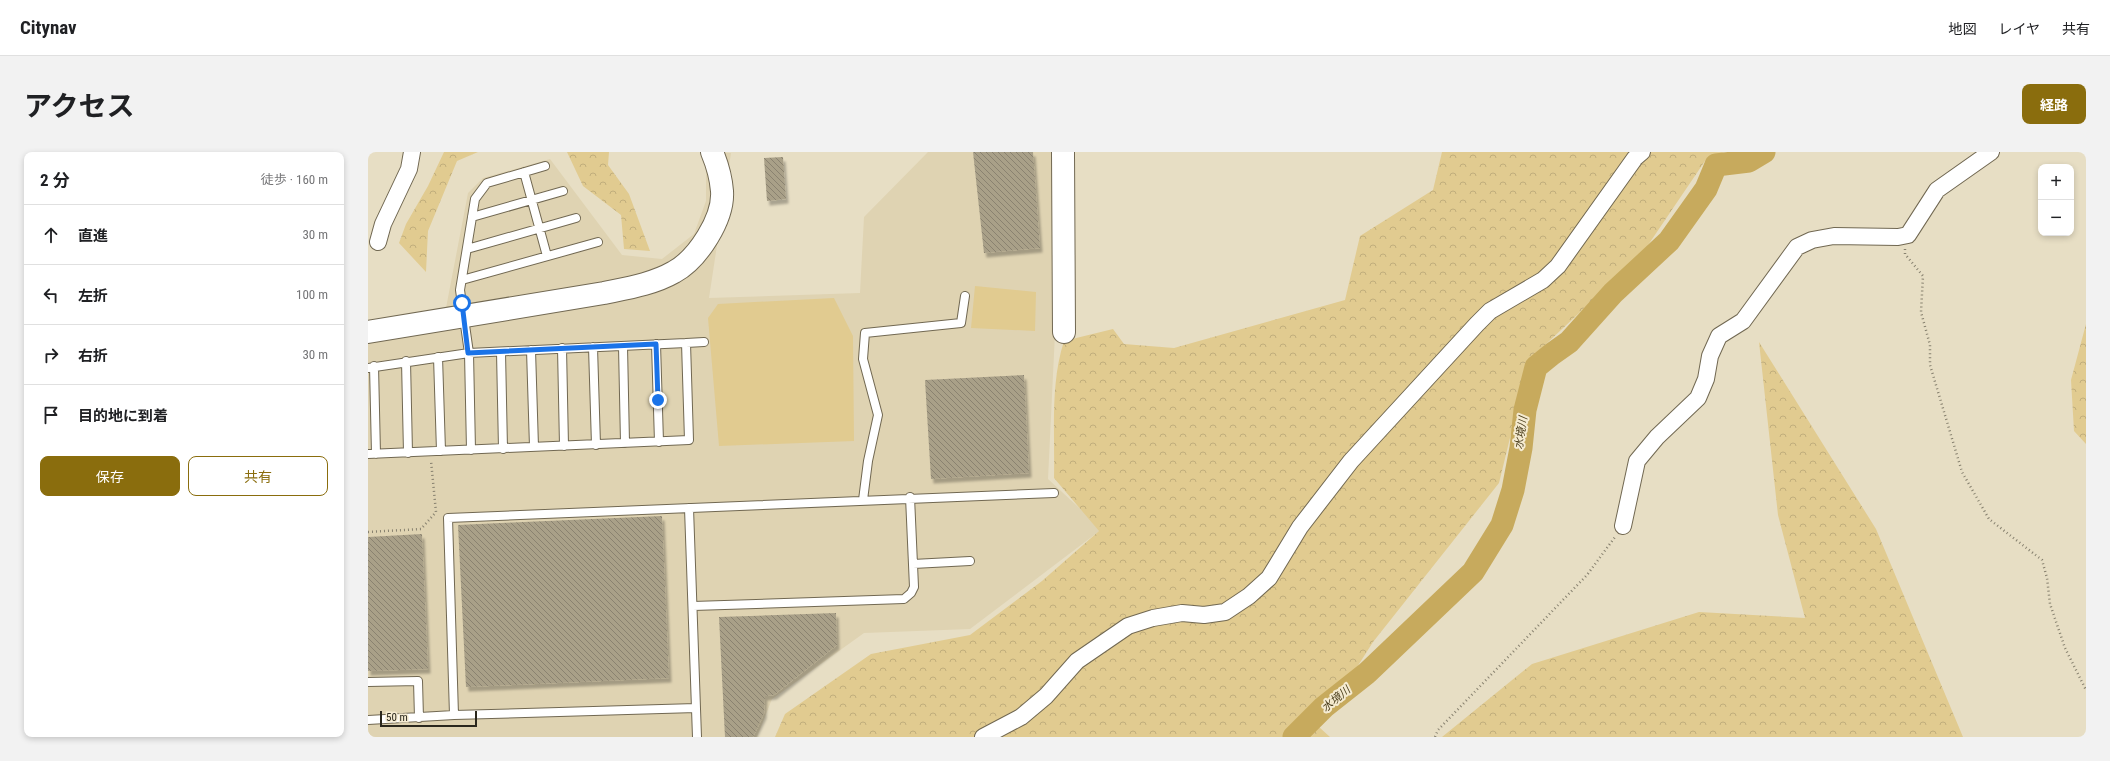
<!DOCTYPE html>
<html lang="ja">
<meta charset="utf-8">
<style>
:root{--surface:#fff;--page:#f2f2f2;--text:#202124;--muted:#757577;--line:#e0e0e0;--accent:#8a6d0d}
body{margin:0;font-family:"Roboto Condensed","Noto Sans JP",sans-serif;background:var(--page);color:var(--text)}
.controls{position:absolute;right:12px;top:12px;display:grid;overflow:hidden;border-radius:8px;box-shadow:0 2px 6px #0003}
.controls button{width:36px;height:36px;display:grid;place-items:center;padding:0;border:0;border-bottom:1px solid var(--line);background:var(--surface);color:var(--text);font:20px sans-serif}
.scale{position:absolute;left:12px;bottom:10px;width:97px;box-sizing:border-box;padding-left:4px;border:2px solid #2a271d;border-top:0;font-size:11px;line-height:14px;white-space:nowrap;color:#2a271d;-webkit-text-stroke:3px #f5ebd1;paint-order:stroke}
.stop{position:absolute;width:12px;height:12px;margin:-9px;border:3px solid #1a73e8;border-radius:50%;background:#fff}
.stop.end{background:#1a73e8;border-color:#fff;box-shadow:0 1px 4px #0008}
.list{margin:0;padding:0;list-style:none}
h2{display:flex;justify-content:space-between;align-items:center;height:52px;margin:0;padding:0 16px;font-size:17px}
h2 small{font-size:13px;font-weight:400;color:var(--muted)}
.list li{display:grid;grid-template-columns:26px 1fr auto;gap:12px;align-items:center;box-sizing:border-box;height:60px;padding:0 16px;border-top:1px solid var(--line)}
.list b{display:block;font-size:15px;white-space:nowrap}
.list em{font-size:13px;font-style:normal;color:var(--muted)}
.actions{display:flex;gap:8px;padding:12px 16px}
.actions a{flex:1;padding:9px 0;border:1px solid var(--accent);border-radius:8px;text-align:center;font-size:14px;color:var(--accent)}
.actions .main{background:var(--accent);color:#fff}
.icon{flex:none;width:22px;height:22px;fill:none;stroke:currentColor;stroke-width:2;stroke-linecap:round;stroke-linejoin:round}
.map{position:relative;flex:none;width:1718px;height:585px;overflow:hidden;border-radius:8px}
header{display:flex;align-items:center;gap:24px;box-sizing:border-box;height:56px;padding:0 20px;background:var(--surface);border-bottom:1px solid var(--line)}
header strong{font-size:19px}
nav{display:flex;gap:22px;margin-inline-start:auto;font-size:14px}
.intro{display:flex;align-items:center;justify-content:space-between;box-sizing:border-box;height:96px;padding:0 24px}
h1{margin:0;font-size:28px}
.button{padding:10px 18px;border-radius:8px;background:var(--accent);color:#fff;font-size:14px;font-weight:700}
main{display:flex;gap:24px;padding:0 24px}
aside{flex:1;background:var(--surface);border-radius:8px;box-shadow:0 2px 6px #0003}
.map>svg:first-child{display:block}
.built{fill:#dfd3b2}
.green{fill:#e1cb90}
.forest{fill:url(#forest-crowns)}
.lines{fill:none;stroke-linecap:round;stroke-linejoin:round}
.river{stroke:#c7aa5d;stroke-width:23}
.building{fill:url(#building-back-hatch);filter:url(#shadow)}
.lane-casing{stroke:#716852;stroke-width:10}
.street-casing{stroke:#716852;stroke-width:18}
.secondary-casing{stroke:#716852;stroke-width:24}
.path{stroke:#87816f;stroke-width:2.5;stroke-dasharray:1 3;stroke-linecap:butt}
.lane{stroke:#fff;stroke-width:8}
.street{stroke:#fff;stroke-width:16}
.secondary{stroke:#fff;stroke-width:22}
.route{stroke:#1a73e8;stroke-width:5}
.labels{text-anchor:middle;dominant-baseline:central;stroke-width:4;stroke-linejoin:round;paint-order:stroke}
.water-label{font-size:11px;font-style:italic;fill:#4d401e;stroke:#f5ebd1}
</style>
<header>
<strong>Citynav</strong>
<nav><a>地図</a><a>レイヤ</a><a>共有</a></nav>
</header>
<div class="intro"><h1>アクセス</h1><a class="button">経路</a></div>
<main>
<aside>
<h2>2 分<small>徒歩 · 160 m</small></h2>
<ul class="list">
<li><svg class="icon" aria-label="ahead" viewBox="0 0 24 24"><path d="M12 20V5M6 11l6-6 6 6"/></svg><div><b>直進</b></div><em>30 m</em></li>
<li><svg class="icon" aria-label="left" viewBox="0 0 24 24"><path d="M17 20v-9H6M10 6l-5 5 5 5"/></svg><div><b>左折</b></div><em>100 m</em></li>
<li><svg class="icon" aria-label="right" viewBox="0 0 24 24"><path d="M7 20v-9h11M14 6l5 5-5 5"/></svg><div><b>右折</b></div><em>30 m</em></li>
<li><svg class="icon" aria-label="arrive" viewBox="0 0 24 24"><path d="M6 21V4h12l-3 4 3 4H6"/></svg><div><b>目的地に到着</b></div></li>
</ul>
<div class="actions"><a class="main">保存</a><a>共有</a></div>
</aside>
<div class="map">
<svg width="1718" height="585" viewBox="0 0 1718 585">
<defs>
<pattern id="forest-crowns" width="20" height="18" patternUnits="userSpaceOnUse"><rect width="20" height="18" fill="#e1cb90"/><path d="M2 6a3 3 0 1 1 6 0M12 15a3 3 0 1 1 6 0" fill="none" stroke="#c1ae7c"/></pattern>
<pattern id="building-back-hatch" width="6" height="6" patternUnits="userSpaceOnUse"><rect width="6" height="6" fill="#a9a088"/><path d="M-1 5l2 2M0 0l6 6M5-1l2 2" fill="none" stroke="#8a826f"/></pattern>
<filter id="shadow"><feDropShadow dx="2.5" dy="4.5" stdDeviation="1" flood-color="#0004"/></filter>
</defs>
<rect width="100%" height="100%" fill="#e7dec4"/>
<path class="built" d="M332,0L363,1L341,146L492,141L496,65L560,0H684L687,181L680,327L734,377L602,477L496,481L404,547L389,585H0V170L78,156L100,41L115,26L182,7L254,103L294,107L326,82L338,49V15Z"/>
<path class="green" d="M607,134L668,140L667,179L603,176Z
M466,146L485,184L486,289L351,294L340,166L350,152Z"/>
<path class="forest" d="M76,0H110L89,9L60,79L58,120L31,91L38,72L60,34Z
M199,0H241L240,13L261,42L282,99L256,97L253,63L215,34Z
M1074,0H1356L1337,9L1274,102L1161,208L1131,331L1005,490L951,575L962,585H407L417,562L503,502L602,483L674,429L731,379L686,326C687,282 682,232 696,189L745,177L756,192L806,196L977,148L992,84L1065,38Z
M1718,172V292L1706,279L1703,228Z
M1391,190L1508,377L1595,585H1074L1164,512L1331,460L1437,466L1410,363Z"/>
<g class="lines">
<path class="river" d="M926,585L956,555L999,521L1105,420L1134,373L1145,338L1153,296L1157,258L1168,215L1184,202L1201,190L1245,141L1301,89L1338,37L1348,13L1381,9L1396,0"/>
</g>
<path class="building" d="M605,0H665L672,96L616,101Z
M415,5L418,47L399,49L396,6Z
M656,223L661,321L563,327L557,228Z
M294,364L301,526L98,535L90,373Z
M54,382L60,517L0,519V385Z
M468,461L469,493L406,543L397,544L396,562L385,585H357L351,465Z"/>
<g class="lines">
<g class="lane-casing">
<path id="lane" d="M156,20L179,104
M104,65L195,39
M99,97L208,66
M94,128L230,90
M318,191L336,190
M288,192L291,290
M255,194L257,291
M225,195L228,293
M194,196L196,294
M163,198L166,295
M133,200L135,297
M70,205L73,299
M38,209L40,301
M6,214L8,302
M0,216L101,201L318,191L321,288L0,302
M103,298L101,201L92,138L107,47L119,31L177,14
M495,348L500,309L510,263L495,207L497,181L593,171L597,144
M321,356L329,585
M545,412L602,409
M325,454L536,447L543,441L546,435L542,345
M0,530L50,529L51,566
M86,563L80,366L686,341
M0,568L86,563L328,556"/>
</g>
<g class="street-casing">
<path id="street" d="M10,90L15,72L41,17L44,0
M1255,374L1269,309L1289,285L1330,246L1338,227L1342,204L1351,184L1375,169L1429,95L1444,88L1466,84L1530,85L1540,83L1569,38L1623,0
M615,585L653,565L678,544L709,509L760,474L785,466L814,461L836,463L857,460L881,444L901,426L932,375L983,309L1109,172L1122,159L1175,128L1190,114L1267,6L1274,0"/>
</g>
<g class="secondary-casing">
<path id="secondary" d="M695,0L696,180
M0,180L236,141C260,136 285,132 306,120C330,107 356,66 354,39C353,26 349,12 344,0"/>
</g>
<path class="path" d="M1537,97V102L1555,124L1553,160L1562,193V213L1594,320L1621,367L1674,408L1679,426L1682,452L1697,496L1718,538
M0,380L53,377L68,360L63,309
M1067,585L1070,578L1219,423L1247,385"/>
<use href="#lane" class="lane"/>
<use href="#street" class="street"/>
<use href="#secondary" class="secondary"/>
</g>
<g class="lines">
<path class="route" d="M94,151L100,201L288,192L290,248"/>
</g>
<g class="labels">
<g class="water-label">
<text transform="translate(1153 281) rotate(-81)">水境川</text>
<text transform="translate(968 547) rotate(-40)">水境川</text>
</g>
</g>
</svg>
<div class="controls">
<button>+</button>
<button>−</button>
</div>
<div class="scale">50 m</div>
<div class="stop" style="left:94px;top:151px"></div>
<div class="stop end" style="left:290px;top:248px"></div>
</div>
</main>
